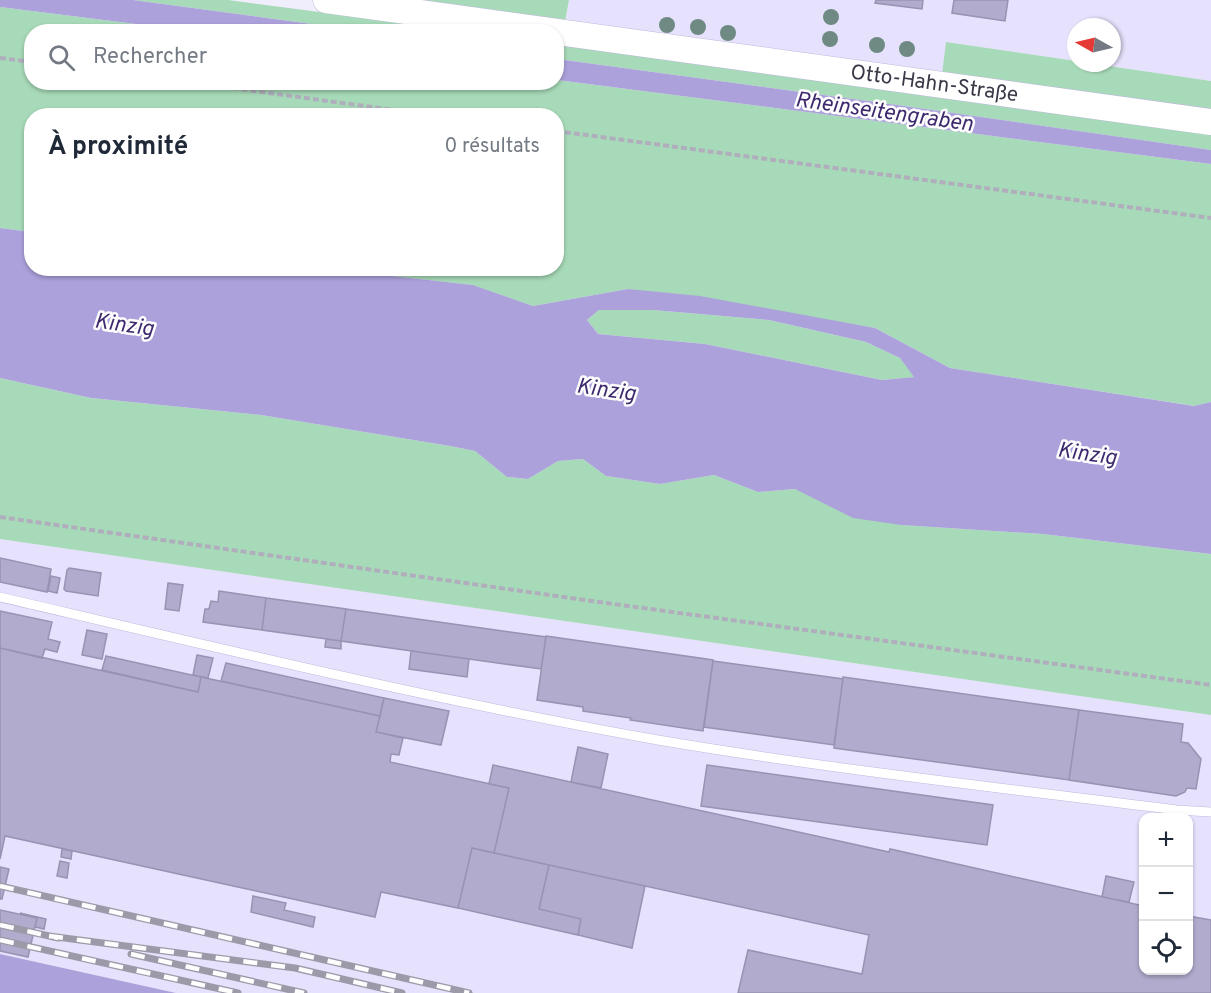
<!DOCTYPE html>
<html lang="fr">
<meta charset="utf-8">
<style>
:root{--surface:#fff;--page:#f6f6f7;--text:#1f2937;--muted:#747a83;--line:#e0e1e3}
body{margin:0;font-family:Overpass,sans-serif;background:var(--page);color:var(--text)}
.controls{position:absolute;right:18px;bottom:18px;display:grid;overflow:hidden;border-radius:12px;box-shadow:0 2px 4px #0004}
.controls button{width:54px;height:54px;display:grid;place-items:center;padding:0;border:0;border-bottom:2px solid var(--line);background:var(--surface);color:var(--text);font:30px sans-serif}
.compass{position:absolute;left:1067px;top:18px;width:54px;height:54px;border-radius:50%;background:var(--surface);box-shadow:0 2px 4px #0004;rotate:278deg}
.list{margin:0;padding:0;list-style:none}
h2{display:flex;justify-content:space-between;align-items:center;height:78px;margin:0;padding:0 24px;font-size:26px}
h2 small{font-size:20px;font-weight:400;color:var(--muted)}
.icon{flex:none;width:33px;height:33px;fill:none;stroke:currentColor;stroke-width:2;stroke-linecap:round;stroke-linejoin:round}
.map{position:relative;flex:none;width:1211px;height:993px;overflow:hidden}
.search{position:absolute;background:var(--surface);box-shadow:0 2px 4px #0004;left:24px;top:24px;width:540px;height:66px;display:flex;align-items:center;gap:15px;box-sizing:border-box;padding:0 21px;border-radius:24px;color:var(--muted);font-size:22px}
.panel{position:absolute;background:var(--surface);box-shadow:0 2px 4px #0004;left:24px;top:108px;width:540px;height:168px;border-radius:24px}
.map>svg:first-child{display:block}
.built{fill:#e6e1fc;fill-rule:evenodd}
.green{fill:#a7dab8}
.water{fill:#ada1dc;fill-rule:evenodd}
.building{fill:#b1abcd;stroke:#9892b3;stroke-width:1.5}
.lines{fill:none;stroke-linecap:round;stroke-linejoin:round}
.lane-casing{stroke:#c0b9dd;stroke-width:10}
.secondary-casing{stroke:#c0b9dd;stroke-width:27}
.path{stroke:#b0aebc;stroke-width:4;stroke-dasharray:6 3;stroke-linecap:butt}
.lane{stroke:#fff;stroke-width:9}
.secondary{stroke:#fff;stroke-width:26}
.rail-casing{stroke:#9c9aa8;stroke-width:7}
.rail{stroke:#fdfdfd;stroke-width:4.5;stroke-dasharray:14;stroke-linecap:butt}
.tree{fill:#6f8a82}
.labels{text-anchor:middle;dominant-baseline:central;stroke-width:5;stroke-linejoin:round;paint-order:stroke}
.street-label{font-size:21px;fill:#3a3846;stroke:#fdfdfd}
.water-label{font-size:22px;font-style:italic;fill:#3e296e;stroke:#fdfdfd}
</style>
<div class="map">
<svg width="1211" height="993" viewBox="0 0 1211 993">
<rect width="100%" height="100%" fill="#f0eefc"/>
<path class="built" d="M569,0H1211V81L1088,63H1112V27H1076V61L947,42L940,94L562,44Z
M0,539L1211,715V993H176L0,954ZM1144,818H1188V970H1144Z"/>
<path class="green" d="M133,0H228L465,31H363Z
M401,0H569L565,22Z
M0,7L192,31L32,32V82H556L557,80L1211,164V402L1195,406L950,368L875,328L628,289L533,306L472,285L338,270L301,271L294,269L556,268V116H32L31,232L0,228Z
M946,42L1076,61V63H1088L1211,81V110L942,75Z
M556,44L1211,132V150L890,104L557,59Z
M599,310H653L769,320L866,342L900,358L915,377L882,380L705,344L598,334L587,320Z
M0,378L91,398L261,415L450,446L475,451L507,477L528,479L558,461L583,459L606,476L660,484L714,475L758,492L795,489L901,525L1043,534L1211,554V715L0,539Z"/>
<path class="water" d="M0,0H133L363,31H192L0,7Z
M557,59L890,104L1211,150V164L557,80Z
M0,228L31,232L32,268H193L218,273H242V268L294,269L301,271L338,270L473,285L533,306L628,289L700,296L875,328L950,368L1194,406L1211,402V554L1043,534L901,525L853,518L795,489L758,492L714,475L660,484L606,476L583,459L558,461L528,479L507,477L475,451L450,446L261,415L91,398L0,378ZM599,310H653L769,320L866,342L900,358L914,377L882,380L705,344L598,334L587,320Z
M0,954L176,993H0Z"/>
<path class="building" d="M876,0H923L922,9L875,3Z
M954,0H1008L1005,21L952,13Z
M0,558L51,569L47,592L0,582Z
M69,568L101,573L98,596L66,591L64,589L67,570Z
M51,576L60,578L57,593L48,591Z
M168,583L183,585L179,611L165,609Z
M219,591L266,598L262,630L203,622L205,609H209L211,601L218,602Z
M266,598L346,609L341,641L262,630Z
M346,609L546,637L541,669L341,641Z
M0,611L52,622L48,639L60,642L57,652L45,649L42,658L0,648Z
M87,630L107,634L102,659L82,655Z
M546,636L713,660L703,731L630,720L631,718L583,711V707L537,700Z
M326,639L341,641V649L325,647Z
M0,648L198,692L201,677L380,716L376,732L403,738L399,755L391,754L390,762L509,788L494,853L472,848L458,908L381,892L375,917L5,836L0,859Z
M411,651L469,659L467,677L409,669Z
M197,655L213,658L208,678L193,675Z
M106,656L201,677L198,692L102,670Z
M713,661L843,679L834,745L704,727Z
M226,663L384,698L380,716L221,681Z
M843,677L1079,710L1069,780L834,748Z
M384,698L449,711L441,745L376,732Z
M1079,710L1183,724L1181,742L1188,743L1201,759L1196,789L1187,788L1185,792L1176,796L1069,780Z
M578,747L608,754L601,788L571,782Z
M493,765L889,852L890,849L1144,906V970H1188V916L1211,920V993H738L748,950L862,974L869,935L494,853L509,788L489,784Z
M707,765L993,805L987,845L701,806Z
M472,848L549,865L539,909L581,919L578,935L458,908Z
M62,849L72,851L71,859L61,857Z
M60,861L69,863L67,878L57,876Z
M549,865L645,886L632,948L578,935L581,919L539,909Z
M0,867L9,869L2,899H0Z
M1106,876L1134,882L1129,902L1102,897Z
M253,896L286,903L284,910L315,917L313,927L251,912Z
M0,910L37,918L28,957L0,951Z
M20,913L46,919L44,929L35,927L37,918Z"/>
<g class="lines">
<g class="lane-casing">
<path id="lane" d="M0,597C218,648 437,701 658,740C829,769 1003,788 1176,810L1211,812"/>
</g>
<g class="secondary-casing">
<g id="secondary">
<path id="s1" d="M326,0L1211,122"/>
</g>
</g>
<path class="path" d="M0,58L32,62
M188,82L438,116
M556,131L1211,218
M0,517L606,603L1211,685"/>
<use href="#lane" class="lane"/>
<use href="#secondary" class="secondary"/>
<g class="rail-casing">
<path id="rail" d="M0,886L469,993
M0,925L58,938
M49,936L295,968L402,993
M0,940L238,993
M131,954L304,993"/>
</g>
<use href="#rail" class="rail"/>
</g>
<g class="tree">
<circle cx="831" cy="17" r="8"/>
<circle cx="667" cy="25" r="8"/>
<circle cx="698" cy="27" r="8"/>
<circle cx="728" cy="33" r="8"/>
<circle cx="830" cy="39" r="8"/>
<circle cx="877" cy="45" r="8"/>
<circle cx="907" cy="49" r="8"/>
</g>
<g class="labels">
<g class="street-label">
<text stroke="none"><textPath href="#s1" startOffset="614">Otto-Hahn-Straße</textPath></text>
</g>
<g class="water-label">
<text transform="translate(884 113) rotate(8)">Rheinseitengraben</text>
<text transform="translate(124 326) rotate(8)">Kinzig</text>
<text transform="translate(606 391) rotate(8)">Kinzig</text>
<text transform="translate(1087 455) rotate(8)">Kinzig</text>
</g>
</g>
</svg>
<div class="controls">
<button>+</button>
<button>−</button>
<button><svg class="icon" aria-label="locate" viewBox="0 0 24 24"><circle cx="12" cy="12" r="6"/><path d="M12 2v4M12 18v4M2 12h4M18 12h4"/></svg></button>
</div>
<svg class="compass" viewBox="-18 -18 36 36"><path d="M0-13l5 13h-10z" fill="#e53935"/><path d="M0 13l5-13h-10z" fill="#747a83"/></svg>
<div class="search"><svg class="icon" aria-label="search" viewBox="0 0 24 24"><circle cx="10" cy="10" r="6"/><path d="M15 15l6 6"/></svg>Rechercher</div>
<section class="panel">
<h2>À proximité<small>0 résultats</small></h2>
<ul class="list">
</ul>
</section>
</div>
